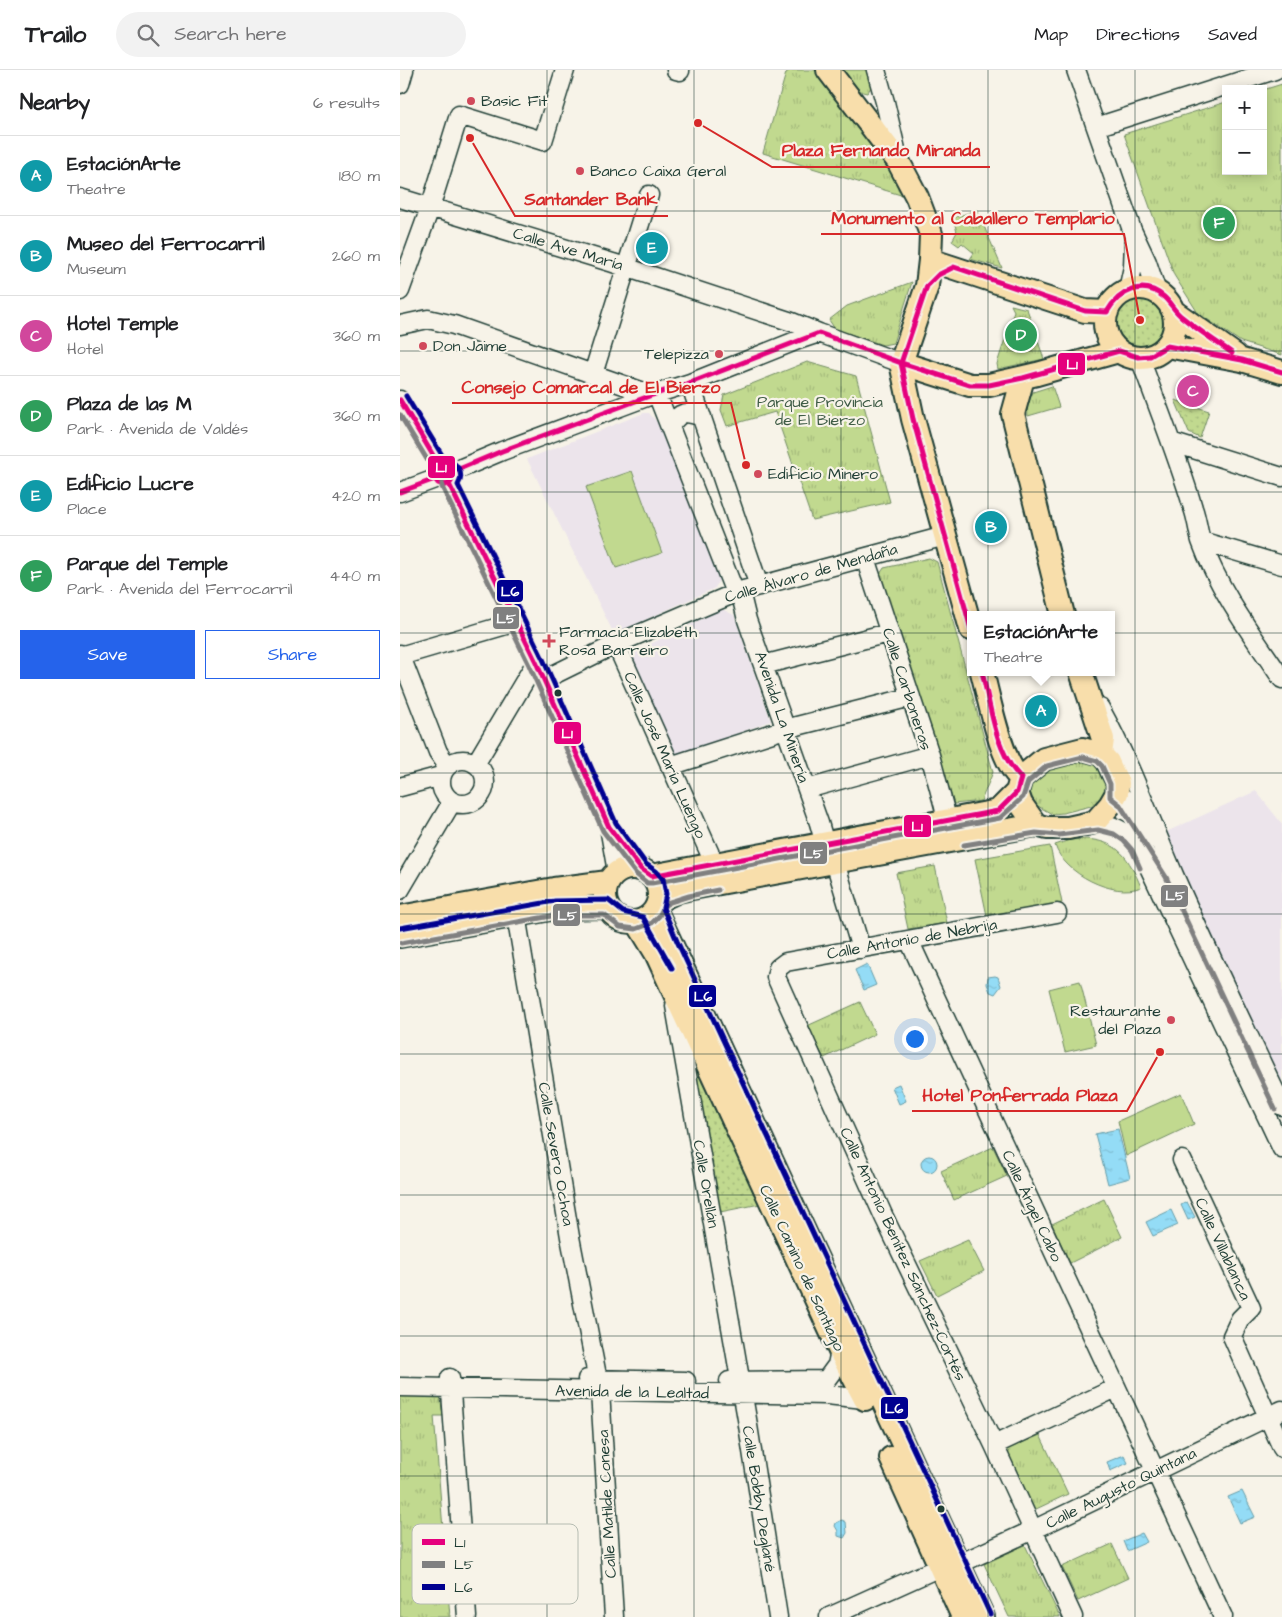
<!DOCTYPE html>
<meta charset="utf-8">
<style>
:root{--surface:#fff;--page:#f2f2f2;--text:#202124;--muted:#757577;--line:#e0e0e0;--accent:#2563eb}
body{margin:0;font-family:"Architects Daughter",sans-serif;background:var(--page);color:var(--text)}
.controls{position:absolute;right:15px;top:15px;display:grid;overflow:hidden;border-radius:0px;box-shadow:0 2px 12px #0003}
.controls button{width:45px;height:45px;display:grid;place-items:center;padding:0;border:0;border-bottom:1px solid var(--line);background:var(--surface);color:var(--text);font:25px sans-serif}
.you{position:absolute;left:514px;top:968px;width:18px;height:18px;margin:-12px;border:4px solid #fff;border-radius:50%;background:#1a73e8;box-shadow:0 0 0 8px #1a73e833}
.badge{display:grid;place-items:center;width:32px;height:32px;border-radius:50%;background:var(--accent);color:#fff;font-size:16px;font-weight:700}
.pin{position:absolute;translate:-50% -50%;border:2px solid #fff;box-shadow:0 1px 5px #0006}
.popup{position:absolute;left:567px;top:541px;width:148px;height:65px;box-sizing:border-box;display:grid;place-content:center;border-radius:0px;background:var(--surface);filter:drop-shadow(0 1px 4px #0005);font-size:16px;white-space:nowrap;color:var(--muted)}
.popup b{font-size:19px;color:var(--text)}
.popup::after{content:'';position:absolute;left:50%;top:100%;margin-left:-10px;border:10px solid transparent;border-top-color:var(--surface)}
.list{margin:0;padding:0;list-style:none}
h2{display:flex;justify-content:space-between;align-items:center;height:65px;margin:0;padding:0 20px;font-size:21px}
h2 small{font-size:16px;font-weight:400;color:var(--muted)}
.list li{display:grid;grid-template-columns:32px 1fr auto;gap:15px;align-items:center;box-sizing:border-box;height:80px;padding:0 20px;border-top:1px solid var(--line)}
.list b{display:block;font-size:19px;white-space:nowrap}
.list p{margin:0;font-size:16px;white-space:nowrap;color:var(--muted)}
.list em{font-size:16px;font-style:normal;color:var(--muted)}
.actions{display:flex;gap:10px;padding:15px 20px}
.actions a{flex:1;padding:11px 0;border:1px solid var(--accent);border-radius:0px;text-align:center;font-size:18px;color:var(--accent)}
.actions .main{background:var(--accent);color:#fff}
.icon{flex:none;width:28px;height:28px;fill:none;stroke:currentColor;stroke-width:2;stroke-linecap:round;stroke-linejoin:round}
.map{position:relative;flex:none;width:882px;height:1547px;overflow:hidden}
header{display:flex;align-items:center;gap:30px;box-sizing:border-box;height:70px;padding:0 25px;background:var(--surface);border-bottom:1px solid var(--line)}
header strong{font-size:24px}
nav{display:flex;gap:28px;margin-inline-start:auto;font-size:18px}
.search{width:350px;height:45px;background:var(--page);display:flex;align-items:center;gap:12px;box-sizing:border-box;padding:0 18px;border-radius:28px;color:var(--muted);font-size:19px}
main{display:flex}
aside{flex:1;background:var(--surface)}
.map>svg:first-child{display:block}
.built{fill:#ece4eb}
.grass{fill:url(#grass-tufts);stroke:#708b62}
.garden{fill:url(#garden-dots);stroke:#708b62}
.pitch{fill:#c1d98f;stroke:#708b62}
.water{fill:url(#water-ripples);stroke:#659ca8}
.lines{fill:none;stroke-linecap:round;stroke-linejoin:round}
.minor-casing{stroke:#1f3d34;stroke-width:21}
.major-casing{stroke:#1f3d34;stroke-width:26}
.minor{stroke:#f7f3e8;stroke-width:18}
.major{stroke:#f8deab;stroke-width:22}
.bus-1-casing{stroke:#f7f3e8;stroke-width:9}
.bus-2-casing{stroke:#f7f3e8;stroke-width:9}
.bus-3-casing{stroke:#f7f3e8;stroke-width:9}
.bus-1{stroke:#e5007d;stroke-width:5}
.bus-2{stroke:#808080;stroke-width:5}
.bus-3{stroke:#000090;stroke-width:5}
.grid{fill:none;stroke:#1f3d34;stroke-width:1;stroke-opacity:0.55}
.poi-dot{fill:#d1495b;stroke:#f7f3e8;stroke-width:2}
.bus-dot{fill:#1f3d34;stroke:#f7f3e8;stroke-width:2}
.labels{text-anchor:middle;dominant-baseline:central;stroke-width:4.5;stroke-linejoin:round;paint-order:stroke}
.poi-label{font-size:16px;fill:#1f3d34;stroke:#f7f3e8;text-anchor:start}
.street-label{font-size:16px;fill:#1f3d34;stroke:#f7f3e8}
.park-label{font-size:16px;fill:#3f5c46;stroke:#f7f3e8}
.key{fill:#f7f3e8;stroke:#b6bcb2;stroke-width:1}
.key-label{font-size:14px;fill:#1f3d34}
.leader{fill:none;stroke:#d62828;stroke-width:2}
.callout-dot{fill:#d62828;stroke:#f7f3e8;stroke-width:2}
.callout-label{font-size:18px;text-anchor:middle;font-weight:bold;fill:#d62828;stroke:#f7f3e8;stroke-width:4.5;stroke-linejoin:round;paint-order:stroke}
.line-badge{stroke:#f7f3e8;stroke-width:2}
.badge-label{font-size:14px;text-anchor:middle;font-weight:bold;fill:#fff}
</style>
<header>
<strong>Trailo</strong>
<div class="search"><svg class="icon" aria-label="search" viewBox="0 0 24 24"><circle cx="10" cy="10" r="6"/><path d="M15 15l6 6"/></svg>Search here</div>
<nav><a>Map</a><a>Directions</a><a>Saved</a></nav>
</header>
<main>
<aside>
<h2>Nearby<small>6 results</small></h2>
<ul class="list">
<li><span class="badge" style="background:#0f9aa8">A</span><div><b>EstaciónArte</b><p>Theatre</p></div><em>180 m</em></li>
<li><span class="badge" style="background:#0f9aa8">B</span><div><b>Museo del Ferrocarril</b><p>Museum</p></div><em>260 m</em></li>
<li><span class="badge" style="background:#d1479c">C</span><div><b>Hotel Temple</b><p>Hotel</p></div><em>360 m</em></li>
<li><span class="badge" style="background:#2e9e5b">D</span><div><b>Plaza de las M</b><p>Park · Avenida de Valdés</p></div><em>360 m</em></li>
<li><span class="badge" style="background:#0f9aa8">E</span><div><b>Edificio Lucre</b><p>Place</p></div><em>420 m</em></li>
<li><span class="badge" style="background:#2e9e5b">F</span><div><b>Parque del Temple</b><p>Park · Avenida del Ferrocarril</p></div><em>440 m</em></li>
</ul>
<div class="actions"><a class="main">Save</a><a>Share</a></div>
</aside>
<div class="map">
<svg width="882" height="1547" viewBox="0 0 882 1547">
<defs>
<pattern id="grass-tufts" width="24" height="20" patternUnits="userSpaceOnUse" patternTransform="scale(1.25)"><rect width="24" height="20" fill="#c1d98f"/><path d="M3 7l-1-3M5 7V3M7 7l1-3M15 17l-1-3M17 17v-4M19 17l1-3" fill="none" stroke="#a5bb7c"/></pattern>
<pattern id="garden-dots" width="8" height="8" patternUnits="userSpaceOnUse" patternTransform="scale(1.25)"><rect width="8" height="8" fill="#c1d98f"/><path d="M2 2h.1M6 6h.1" fill="none" stroke="#a5bb7c" stroke-width="1.8" stroke-linecap="round"/></pattern>
<pattern id="water-ripples" width="26" height="14" patternUnits="userSpaceOnUse" patternTransform="scale(1.25)"><rect width="26" height="14" fill="#94dcf6"/><path d="M2 4q2-2 4 0t4 0M15 11q2-2 4 0t4 0" fill="none" stroke="#7fbed4"/></pattern>
</defs>
<rect width="100%" height="100%" fill="#f7f3e8"/>
<filter id="ink" filterUnits="userSpaceOnUse"><feTurbulence type="fractalNoise" baseFrequency=".02" numOctaves="2"/><feDisplacementMap in="SourceGraphic" scale="10" xChannelSelector="R" yChannelSelector="G"/><feConvolveMatrix kernelMatrix="1 2 1 2 8 2 1 2 1" color-interpolation-filters="sRGB"/></filter>
<g filter="url(#ink)">
<path class="built" d="M244,343H249L268,364L320,508L315,518L214,564L127,389Z
M322,539L334,545L371,651L277,686L230,584Z
M856,721L882,754V1015L764,763Z"/>
<path class="grass" d="M390,0H418L487,94L504,126L363,83L386,3Z
M443,0H468C471,9 474,16 467,23C456,22 450,9 443,0Z
M882,14V285L841,272L798,243L774,205L724,64L826,32V101H863V20Z
M577,140L602,198L570,189L574,183L562,173L559,176L552,171L557,162L553,148Z
M512,212L493,273L483,275L435,259L429,250L447,236Z
M611,235L627,239L644,289L598,299L597,294L614,241Z
M407,292L456,306L490,432L412,450L375,342L327,356L321,340L324,325Z
M652,316L659,337L628,346L627,336L633,322Z
M529,488L537,492L593,702L581,731L554,734L480,504L484,498Z
M676,689L698,695L706,714V718L704,725L691,736L663,743L652,744L636,735L630,723V715L638,702Z
M685,769C719,771 729,788 741,817C714,829 663,803 655,775L670,770Z
M650,776L662,833L587,846L575,789Z
M535,796L547,853L508,859L496,803Z
M460,932L475,964L424,988L407,956Z
M593,1077L607,1106L554,1130L541,1101Z
M704,1129L722,1167L670,1193L652,1154Z
M568,1170L584,1201L537,1225L520,1191Z
M0,1321L40,1325L43,1346H34L50,1547H0Z
M640,1365L668,1424L634,1440L606,1380Z
M712,1474L728,1508L678,1531L662,1497Z
M625,1475L660,1547H609L584,1494Z"/>
<path class="garden" d="M717 252a24 24 0 1 1 48 0a24 24 0 1 1-48 0Z
M775,330L809,341L800,368L789,363Z
M292,994H296L360,1134L320,1142Z"/>
<path class="pitch" d="M232,401L262,483L216,498L186,417Z
M680,911L696,975L665,982L649,919Z
M781,1023L794,1054L726,1086L718,1051Z"/>
<path class="water" d="M467,894L476,915L464,920L455,900Z
M595,906L598,907L601,916L595,924L590,922L587,914L588,907Z
M499,1014L506,1031L499,1034L492,1017Z
M718,1059L730,1108L708,1114L695,1064Z
M521 1094a8 8 0 1 1 16 0a8 8 0 1 1-16 0Z
M787,1132L795,1147L788,1150L781,1135Z
M771,1140L778,1155L753,1166L746,1152Z
M724,1385L728,1393L710,1401L707,1392Z
M842,1421L855,1447L840,1453L828,1427Z
M442,1450L446,1452L447,1463L444,1468L438,1466V1461L435,1456L436,1453Z
M742,1463L747,1472L727,1481L723,1471Z"/>
<g class="lines">
<g class="minor-casing">
<path id="minor" d="M276,0L280,1
M476,0L485,32L498,88
M676,0L732,160L747,192L757,222
M0,14L4,0
M696,57L875,0
M0,128L213,193L392,252L419,263
M728,220L733,197L734,170
M0,221L30,138L59,45L143,71L165,0
M0,255L28,249L54,255L252,325
M740,288C758,338 778,387 793,438C797,449 798,461 801,471C819,521 853,566 882,609
M193,304L249,125
M290,313L359,516
M257,324L335,523
M0,330L40,397
M270,356C281,341 284,341 302,347
M771,372L882,407
M52,402L102,381L252,325L290,313L398,270L419,263L501,293
M49,414L136,592L205,749L209,757L217,802
M0,422L35,409
M801,471L882,495
M465,488L530,685L544,737L547,751
M340,521L347,550L419,753L425,774
M216,574L315,795
M0,584L38,682L47,695
M0,586L116,552
M363,595L488,563
M143,610L216,574L340,521L545,466
M700,638C730,692 750,749 774,805C808,883 846,959 882,1036
M41 712a22 22 0 1 1 44 0a22 22 0 1 1-44 0Z
M76,693L136,592
M270,696L385,659L511,627
M0,717L41,706
M407,719L530,685
M717,723L726,730L751,769
M695,752C714,755 722,760 737,772L882,1079
M210,758L241,799
M435,792L461,879
M0,820L52,732
M657,843L386,892L378,898L376,907L484,1147L594,1375L673,1547
M116,845L170,1167L200,1321L214,1547
M509,870L823,1547
M275,936L347,1349L378,1547
M782,1090L851,1238L840,1249L832,1266L882,1378
M50,1308L67,1547
M187,1309L286,1311
M329,1311L426,1310L437,1295L440,1281
M0,1317L427,1325L464,1329
M594,1375L716,1318
M559,1494L633,1460L882,1340
M429,1547L540,1497"/>
</g>
<g class="major-casing">
<path id="major" d="M428,0L498,91L517,127L531,164L530,190L527,216L501,293L513,349L571,559
M530,190L685,241L707,242
M705 253a35 35 0 1 1 70 0a35 35 0 1 1-70 0Z
M773,241L835,285
M767,276L842,290L882,302
M501,293L570,315H589L637,304L719,281
M623,308L613,344L663,545
M582,602C589,627 601,695 621,708
M681,602L703,669L701,684
M683,679L701,684L708,692L713,703L718,713L717,723L710,735L695,752L668,758H647L636,755L621,734L617,722L621,708L644,689Z
M205 825a27 27 0 1 1 54 0a27 27 0 1 1-54 0Z
M251,806L598,741L617,722
M259,830L278,821L287,819L636,755
M255,839L583,1547
M0,847L154,819L208,812
M237,852L256,883L440,1281L465,1329
M0,866L156,838L207,837
M491,1388L563,1547"/>
</g>
<use href="#minor" class="minor"/>
<use href="#major" class="major"/>
<g class="bus-1-casing">
<path id="bus-1" d="M0,330L40,397L49,398L53,406L51,412L45,415L38,413L35,409L0,422
M52,402L102,381L252,325L290,313L419,263L501,293L570,315H589L623,308L719,281L738,287L750,286L767,276L842,290L882,302
M49,414L136,592L209,757L241,799L251,806L598,741L617,722L621,708C595,682 591,637 582,602
M571,559L513,349L501,293L527,216L538,205L554,197L685,241L707,242C719,221 743,209 764,227C771,233 774,241 782,247C798,260 815,271 832,283"/>
</g>
<g class="bus-2-casing">
<path id="bus-2" d="M0,345L34,401L38,404L45,405L42,412V417L129,595L203,761L236,804L247,813H252L600,748L623,727L628,712L647,696L683,687L697,691L702,696L710,714V727L720,735L766,807L875,1039
M564,775L636,763L659,765L698,760L714,764L724,771L732,780L740,798
M1,873L157,845H204L220,857L236,859L252,853L259,846L265,835L270,832L289,826L318,820"/>
</g>
<g class="bus-3-casing">
<path id="bus-3" d="M6,326L45,390C57,391 65,404 58,415L143,589L216,753L246,794L256,801L263,809L266,824L263,838L277,871L590,1544
M0,858L155,831L208,830L223,842L243,847L272,898"/>
</g>
<use href="#bus-1" class="bus-1"/>
<use href="#bus-2" class="bus-2"/>
<use href="#bus-3" class="bus-3"/>
</g>
</g>
<path class="grid" d="M147,0V1547M294,0V1547M441,0V1547M588,0V1547M735,0V1547M0,141H882M0,281H882M0,422H882M0,563H882M0,703H882M0,844H882M0,984H882M0,1125H882M0,1266H882M0,1406H882"/>
<g class="poi-dot">
<circle cx="71" cy="31" r="5"/>
<circle cx="180" cy="101" r="5"/>
<circle cx="23" cy="276" r="5"/>
<circle cx="319" cy="284" r="5"/>
<circle cx="358" cy="404" r="5"/>
<path d="M146.5 563.5h5v5h5v5h-5v5h-5v-5h-5v-5h5z"/>
<circle cx="771" cy="950" r="5"/>
</g>
<g class="bus-dot">
<circle cx="158" cy="623" r="4.5"/>
<circle cx="541" cy="1439" r="4.5"/>
</g>
<g class="labels">
<g class="poi-label">
<text x="81" y="31">Basic Fit</text>
<text x="190" y="101">Banco Caixa Geral</text>
<text x="33" y="276">Don Jaime</text>
<text x="309" y="284" text-anchor="end">Telepizza</text>
<text x="368" y="404">Edificio Minero</text>
<text x="159" y="562">Farmacia Elizabeth<tspan x="159" dy="18">Rosa Barreiro</tspan></text>
<text x="761" y="941" text-anchor="end">Restaurante<tspan x="761" dy="18">del Plaza</tspan></text>
</g>
<g class="street-label">
<text transform="translate(168 179) rotate(17)">Calle Ave María</text>
<text transform="translate(411 503) rotate(-16)">Calle Álvaro de Mendaña</text>
<text transform="translate(507 619) rotate(72)">Calle Carboneras</text>
<text transform="translate(382 647) rotate(71)">Avenida La Minería</text>
<text transform="translate(265 685) rotate(66)">Calle José María Luengo</text>
<text transform="translate(512 869) rotate(-10)">Calle Antonio de Nebrija</text>
<text transform="translate(156 1084) rotate(80)">Calle Severo Ochoa</text>
<text transform="translate(306 1114) rotate(80)">Calle Orellán</text>
<text transform="translate(632 1136) rotate(65)">Calle Ángel Cabo</text>
<text transform="translate(823 1179) rotate(65)">Calle Villablanca</text>
<text transform="translate(503 1184) rotate(65)">Calle Antonio Benítez Sánchez-Cortés</text>
<text transform="translate(402 1198) rotate(65)">Calle Camino de Santiago</text>
<text transform="translate(232 1322) rotate(1)">Avenida de la Lealtad</text>
<text transform="translate(721 1418) rotate(-26)">Calle Augusto Quintana</text>
<text transform="translate(359 1429) rotate(81)">Calle Bobby Deglané</text>
<text transform="translate(207 1434) rotate(-93)">Calle Matilde Conesa</text>
</g>
<g class="park-label">
<text x="420" y="332">Parque Provincia<tspan x="420" dy="18">de El Bierzo</tspan></text>
</g>
</g>
<rect x="12" y="1454" width="166" height="80" rx="8" class="key"/>
<rect x="22" y="1469" width="23" height="6" fill="#e5007d"/>
<rect x="22" y="1491" width="23" height="7" fill="#808080"/>
<rect x="22" y="1514" width="23" height="6" fill="#000090"/>
<g class="key-label">
<text x="54" y="1477">L1</text>
<text x="54" y="1499">L5</text>
<text x="54" y="1522">L6</text>
</g>
<path class="leader" d="M298 53L372 97H590M70 68L115 146H268M740 250L724 164H421M346 395L331 333H52M760 982L727 1041H512"/>
<g class="callout-dot">
<circle cx="298" cy="53" r="5"/>
<circle cx="70" cy="68" r="5"/>
<circle cx="740" cy="250" r="5"/>
<circle cx="346" cy="395" r="5"/>
<circle cx="760" cy="982" r="5"/>
</g>
<g class="callout-label">
<text x="481" y="86">Plaza Fernando Miranda</text>
<text x="191" y="135">Santander Bank</text>
<text x="573" y="154">Monumento al Caballero Templario</text>
<text x="191" y="323">Consejo Comarcal de El Bierzo</text>
<text x="620" y="1031">Hotel Ponferrada Plaza</text>
</g>
<g class="line-badge">
<rect x="657" y="282" width="29" height="24" rx="5" fill="#e5007d"/>
<rect x="27" y="385" width="29" height="24" rx="5" fill="#e5007d"/>
<rect x="96" y="509" width="28" height="24" rx="5" fill="#000090"/>
<rect x="92" y="536" width="28" height="24" rx="5" fill="#808080"/>
<rect x="153" y="651" width="29" height="24" rx="5" fill="#e5007d"/>
<rect x="503" y="744" width="29" height="24" rx="5" fill="#e5007d"/>
<rect x="399" y="771" width="29" height="24" rx="5" fill="#808080"/>
<rect x="760" y="814" width="29" height="24" rx="5" fill="#808080"/>
<rect x="152" y="833" width="29" height="24" rx="5" fill="#808080"/>
<rect x="288" y="914" width="29" height="24" rx="5" fill="#000090"/>
<rect x="480" y="1326" width="29" height="24" rx="5" fill="#000090"/>
</g>
<g class="badge-label">
<text x="672" y="299">L1</text>
<text x="41" y="402">L1</text>
<text x="110" y="526">L6</text>
<text x="106" y="553">L5</text>
<text x="167" y="668">L1</text>
<text x="517" y="761">L1</text>
<text x="413" y="788">L5</text>
<text x="775" y="830">L5</text>
<text x="167" y="850">L5</text>
<text x="303" y="931">L6</text>
<text x="494" y="1343">L6</text>
</g>
</svg>
<div class="controls">
<button>+</button>
<button>−</button>
</div>
<div class="you"></div>
<div class="pin badge" style="left:641px;top:641px;background:#0f9aa8">A</div>
<div class="popup"><b>EstaciónArte</b>Theatre</div>
<div class="pin badge" style="left:591px;top:457px;background:#0f9aa8">B</div>
<div class="pin badge" style="left:793px;top:321px;background:#d1479c">C</div>
<div class="pin badge" style="left:621px;top:265px;background:#2e9e5b">D</div>
<div class="pin badge" style="left:252px;top:178px;background:#0f9aa8">E</div>
<div class="pin badge" style="left:819px;top:153px;background:#2e9e5b">F</div>
</div>
</main>
